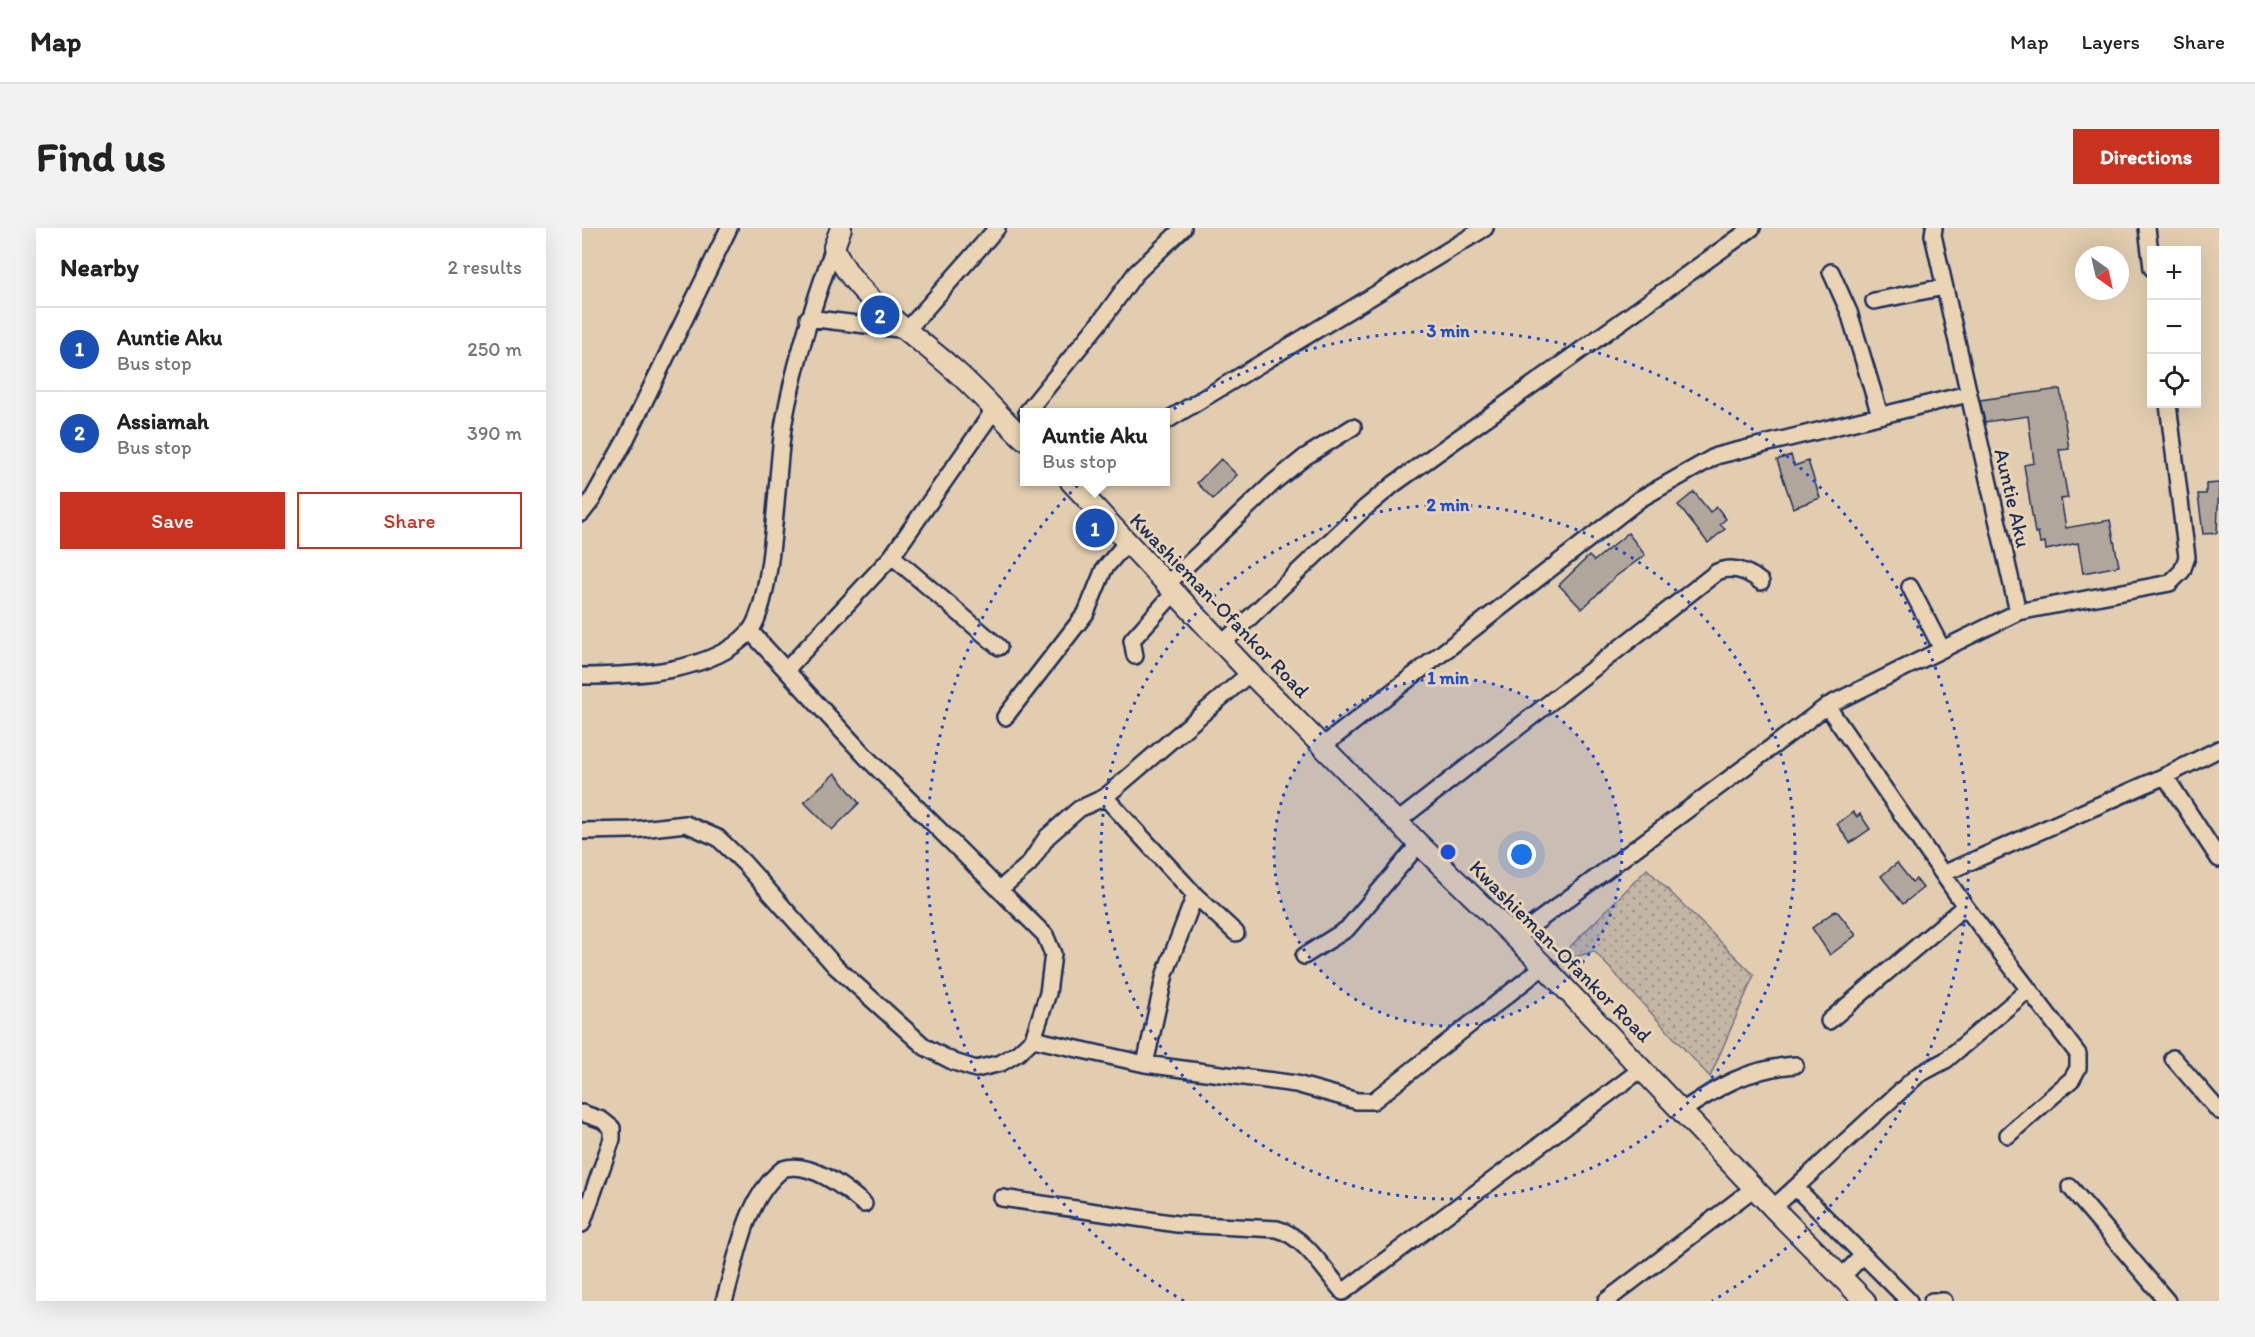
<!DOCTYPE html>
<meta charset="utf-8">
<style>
:root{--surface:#fff;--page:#f2f2f2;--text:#222;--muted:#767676;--line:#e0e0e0;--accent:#c8321e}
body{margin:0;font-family:Itim,sans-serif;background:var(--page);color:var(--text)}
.controls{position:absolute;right:18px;top:18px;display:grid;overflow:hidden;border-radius:0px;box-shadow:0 6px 24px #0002}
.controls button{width:54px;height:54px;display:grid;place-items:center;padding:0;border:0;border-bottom:2px solid var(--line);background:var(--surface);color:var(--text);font:30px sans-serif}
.compass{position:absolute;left:1493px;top:18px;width:54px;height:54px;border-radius:50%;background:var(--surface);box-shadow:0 6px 24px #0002;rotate:146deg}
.you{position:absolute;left:940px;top:627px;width:21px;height:21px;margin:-15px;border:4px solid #fff;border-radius:50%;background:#1a73e8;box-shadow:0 0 0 9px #1a73e833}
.badge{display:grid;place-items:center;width:39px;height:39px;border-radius:50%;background:var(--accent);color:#fff;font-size:20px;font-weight:700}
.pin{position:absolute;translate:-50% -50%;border:3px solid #fff;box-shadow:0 2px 6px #0006}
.popup{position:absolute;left:438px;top:180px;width:150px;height:78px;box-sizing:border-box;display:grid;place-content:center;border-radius:0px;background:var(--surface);filter:drop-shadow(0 2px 4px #0005);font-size:20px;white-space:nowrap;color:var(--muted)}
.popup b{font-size:22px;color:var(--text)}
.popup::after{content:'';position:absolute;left:50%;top:100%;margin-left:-12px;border:12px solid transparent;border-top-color:var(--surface)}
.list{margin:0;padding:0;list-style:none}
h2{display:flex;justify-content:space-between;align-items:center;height:78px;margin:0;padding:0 24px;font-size:26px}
h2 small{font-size:20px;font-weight:400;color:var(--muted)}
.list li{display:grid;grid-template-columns:39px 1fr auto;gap:18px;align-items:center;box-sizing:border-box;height:84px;padding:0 24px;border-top:2px solid var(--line)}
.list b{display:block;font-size:22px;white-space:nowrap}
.list p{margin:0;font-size:20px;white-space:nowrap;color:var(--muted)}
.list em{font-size:20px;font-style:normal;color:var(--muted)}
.actions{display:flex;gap:12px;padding:18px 24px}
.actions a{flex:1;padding:14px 0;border:2px solid var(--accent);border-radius:0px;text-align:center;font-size:21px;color:var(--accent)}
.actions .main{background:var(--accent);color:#fff}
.icon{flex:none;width:33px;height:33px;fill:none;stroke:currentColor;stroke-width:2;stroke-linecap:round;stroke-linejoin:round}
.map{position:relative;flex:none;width:1637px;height:1073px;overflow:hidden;border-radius:0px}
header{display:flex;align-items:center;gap:36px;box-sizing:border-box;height:84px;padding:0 30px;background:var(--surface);border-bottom:2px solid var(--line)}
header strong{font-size:28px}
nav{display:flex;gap:33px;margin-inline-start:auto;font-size:21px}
.intro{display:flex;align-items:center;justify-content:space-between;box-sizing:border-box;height:144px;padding:0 36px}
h1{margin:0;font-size:42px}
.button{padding:15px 27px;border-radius:0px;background:var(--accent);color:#fff;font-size:21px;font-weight:700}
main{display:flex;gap:36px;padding:0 36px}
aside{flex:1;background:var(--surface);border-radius:0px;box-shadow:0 6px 24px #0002}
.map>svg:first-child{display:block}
.grass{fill:url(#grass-dots);stroke:#707281;stroke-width:1.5}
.building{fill:#b0a69b;stroke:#1b2f5e;stroke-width:1.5}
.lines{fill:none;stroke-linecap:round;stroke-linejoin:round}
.minor-casing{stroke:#1b2f5e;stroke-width:20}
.major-casing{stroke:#1b2f5e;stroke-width:24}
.minor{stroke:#ead4b3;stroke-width:15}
.major{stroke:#ead4b3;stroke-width:20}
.ring{fill:none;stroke:#1d4ed8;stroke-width:3;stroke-dasharray:3 6}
.labels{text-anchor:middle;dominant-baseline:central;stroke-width:6;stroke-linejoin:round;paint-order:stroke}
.street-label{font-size:21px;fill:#1b2f5e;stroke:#ead4b3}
.centre{fill:#1d4ed8;stroke:#ead4b3;stroke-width:3}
.ring-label{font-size:18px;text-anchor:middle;font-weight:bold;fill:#1d4ed8;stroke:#ead4b3;stroke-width:6;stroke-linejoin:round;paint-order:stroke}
</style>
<header>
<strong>Map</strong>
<nav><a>Map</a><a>Layers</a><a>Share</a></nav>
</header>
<div class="intro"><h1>Find us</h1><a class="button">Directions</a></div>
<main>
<aside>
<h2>Nearby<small>2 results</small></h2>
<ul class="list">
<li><span class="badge" style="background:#1a4fb4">1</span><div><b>Auntie Aku</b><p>Bus stop</p></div><em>250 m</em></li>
<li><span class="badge" style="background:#1a4fb4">2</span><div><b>Assiamah</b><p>Bus stop</p></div><em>390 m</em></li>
</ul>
<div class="actions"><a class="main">Save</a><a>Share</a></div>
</aside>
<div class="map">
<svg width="1637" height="1073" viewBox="0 0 1637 1073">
<defs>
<pattern id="grass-dots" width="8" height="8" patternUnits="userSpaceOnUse" patternTransform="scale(1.5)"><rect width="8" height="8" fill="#c4b6a4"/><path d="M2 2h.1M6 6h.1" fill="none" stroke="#9e9489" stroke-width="1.8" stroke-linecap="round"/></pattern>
</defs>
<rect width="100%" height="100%" fill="#e2cdb0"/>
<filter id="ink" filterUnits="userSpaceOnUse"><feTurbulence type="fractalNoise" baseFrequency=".0167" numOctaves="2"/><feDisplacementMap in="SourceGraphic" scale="12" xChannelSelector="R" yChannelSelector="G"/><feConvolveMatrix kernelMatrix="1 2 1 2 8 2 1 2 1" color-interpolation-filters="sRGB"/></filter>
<g filter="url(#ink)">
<path class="grass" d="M1065,641L1172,747L1128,849L1012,723L971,736Z"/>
<path class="building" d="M1478,161L1487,221L1477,222L1486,270L1479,271L1484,300L1528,292L1537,338L1501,345L1496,315L1464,322L1463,314L1458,315L1456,304L1453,305L1442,237L1452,235L1446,188L1403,194L1398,172Z
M1209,227L1212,238L1226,233L1238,270L1211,280L1195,232Z
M639,231L655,247L631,271L615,255Z
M1637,255L1635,305L1621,306L1616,266H1624V256Z
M1112,264L1128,284L1135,279L1144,291L1138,296L1143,301L1126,315L1096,277Z
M1046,305L1063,327L1033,349L1000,381L977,357L1007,328L1012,333Z
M253,545L277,575L250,602L222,574Z
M1271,584L1275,589L1278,586L1288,601L1268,615L1255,596Z
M1315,635L1330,654L1334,651L1341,660L1321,676L1299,648Z
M1254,682L1274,707L1248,727L1230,700Z"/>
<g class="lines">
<g class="minor-casing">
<path id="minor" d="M1352,0L1351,7L1436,384
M1565,0L1570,40
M1249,44L1267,84L1298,187
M1292,73L1362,59
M226,90L325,102L415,0
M445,184L522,89L553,46L601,0
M584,193L903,0
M0,285L10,272L43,213L147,0
M310,328L417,419
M584,357L692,254L723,229L771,199
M1328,359L1360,421
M640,416L783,280L812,256L1170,0
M553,428L550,412L592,365
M204,442L310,328L412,182
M0,448C50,448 131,445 167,404C193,375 194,238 202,194C213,134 231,77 252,19
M1245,478L1383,678L1496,826V840L1490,851L1426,907
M423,489L504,385L522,341L545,314
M742,517L1058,271L1134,228L1386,166
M1583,548L1637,631
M523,569L613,667L654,705
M816,593L1135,344C1151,337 1166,343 1179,354
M0,603L50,602L104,596L136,610L162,635L253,738L343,819L372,834L394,841L419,835L436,825L451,811L466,765L471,726L463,707L285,530L168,403
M1363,645L1583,548L1637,521
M417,662L447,636L465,609L497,581L523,569L668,445
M933,710L1245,478L1436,384L1588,355L1600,343L1605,329L1586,176
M722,728L765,701L837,616
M1247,793L1383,678
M451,811L563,836L714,856L775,873H791L962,738
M1591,830L1637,883
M563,836L583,746L613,667
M1100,883C1139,857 1166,841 1213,837
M0,885L20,892L30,900V911L0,996
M1488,959L1585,1073
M1215,961L1327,1073
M420,970L595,996L695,1001C722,1008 743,1043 761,1064L1061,840
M1191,980L1336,847L1364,832L1446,762
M1259,1050L1280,1028
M142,1073C156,1029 162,971 201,941C228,932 263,960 282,976
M1024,1073L1172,960
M1350,1073H1362"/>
</g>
<g class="major-casing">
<path id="major" d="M259,0L252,19C270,67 332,106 370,140C396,162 417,188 442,211
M489,254L668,445L837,616L962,738L1191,980L1283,1073"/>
</g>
<use href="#minor" class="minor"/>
<use href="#major" class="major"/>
</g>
</g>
<circle cx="866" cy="624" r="174" fill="#1d4ed8" fill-opacity=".12"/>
<g class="ring">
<circle cx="866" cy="624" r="174"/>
<circle cx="866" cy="624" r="347"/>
<path d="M602 1073A521 521 0 1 1 1130 1073"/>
</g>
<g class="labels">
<g class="street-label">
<text transform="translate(1431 270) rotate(77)">Auntie Aku</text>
<text transform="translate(638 377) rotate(46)">Kwashieman-Ofankor Road</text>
<text transform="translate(979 723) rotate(45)">Kwashieman-Ofankor Road</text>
</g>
</g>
<circle cx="866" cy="624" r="9" class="centre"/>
<g class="ring-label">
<text x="866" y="109">3 min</text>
<text x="866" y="283">2 min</text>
<text x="866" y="456">1 min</text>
</g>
</svg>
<div class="controls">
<button>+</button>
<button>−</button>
<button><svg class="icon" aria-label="locate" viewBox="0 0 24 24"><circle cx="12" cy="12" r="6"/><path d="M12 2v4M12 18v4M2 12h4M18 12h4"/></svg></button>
</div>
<svg class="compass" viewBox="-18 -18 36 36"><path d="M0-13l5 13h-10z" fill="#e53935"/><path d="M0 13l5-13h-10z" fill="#767676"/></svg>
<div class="you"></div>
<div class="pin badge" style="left:513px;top:300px;background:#1a4fb4">1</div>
<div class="popup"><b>Auntie Aku</b>Bus stop</div>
<div class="pin badge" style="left:298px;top:87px;background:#1a4fb4">2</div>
</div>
</main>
